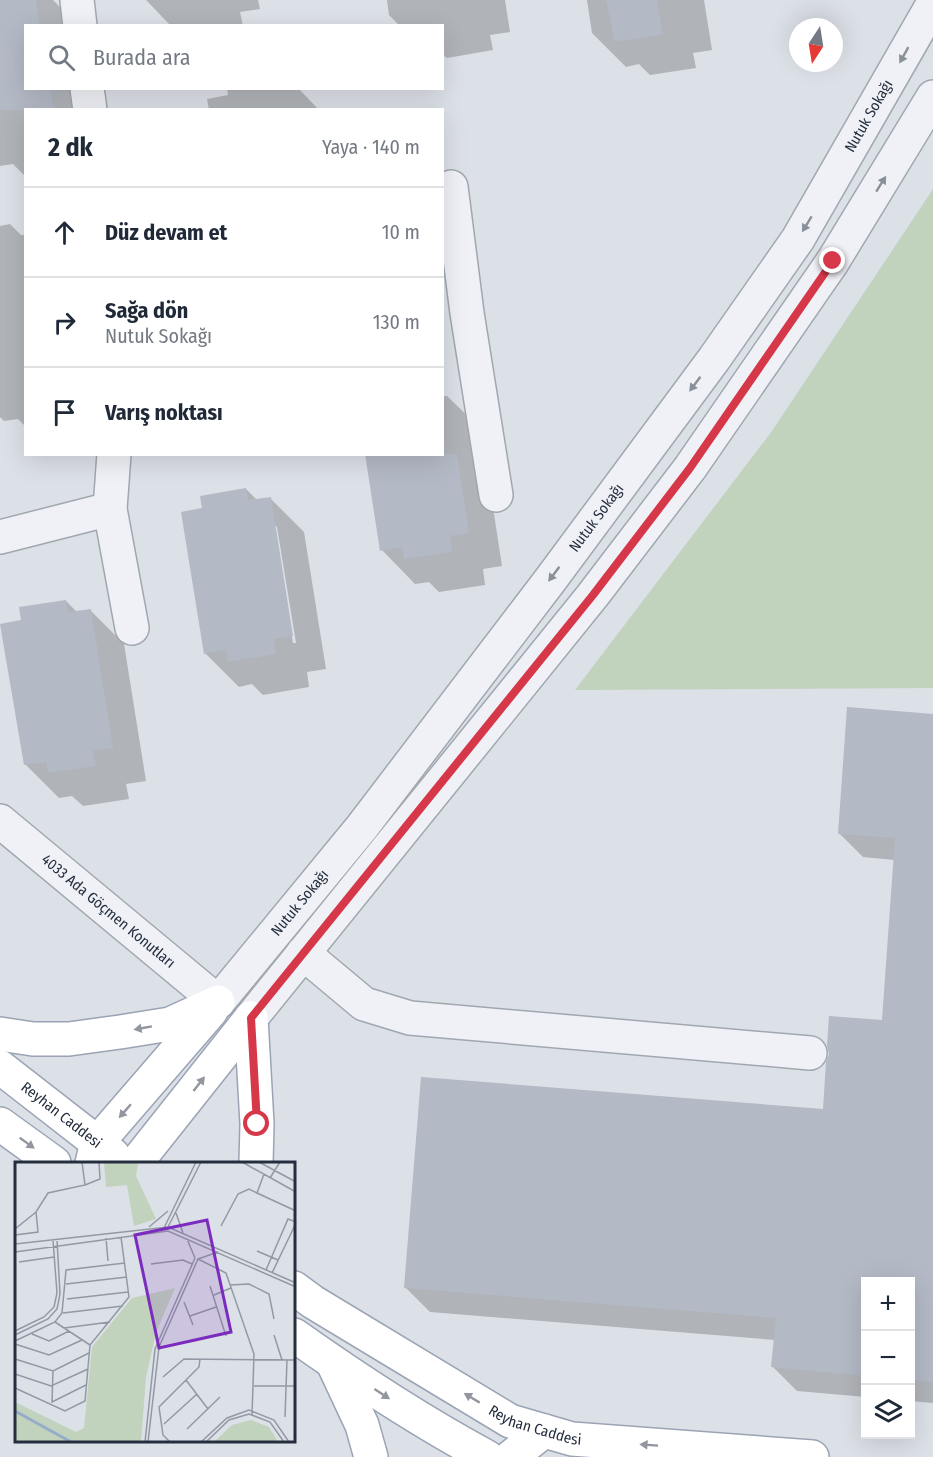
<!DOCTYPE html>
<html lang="tr">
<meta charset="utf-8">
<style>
:root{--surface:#fff;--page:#f2f2f3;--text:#1f2937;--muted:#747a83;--line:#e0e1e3}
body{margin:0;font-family:"Fira Sans Condensed",sans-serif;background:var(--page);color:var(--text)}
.controls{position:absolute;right:18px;bottom:18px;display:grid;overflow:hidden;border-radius:0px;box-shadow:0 6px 24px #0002}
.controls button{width:54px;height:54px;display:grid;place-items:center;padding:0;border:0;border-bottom:2px solid var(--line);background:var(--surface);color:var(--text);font:30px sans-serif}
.compass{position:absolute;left:789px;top:18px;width:54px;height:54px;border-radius:50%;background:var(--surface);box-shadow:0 6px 24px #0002;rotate:192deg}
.stop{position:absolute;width:18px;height:18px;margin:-14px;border:4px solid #d6384a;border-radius:50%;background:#fff}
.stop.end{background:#d6384a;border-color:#fff;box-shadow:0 2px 6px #0008}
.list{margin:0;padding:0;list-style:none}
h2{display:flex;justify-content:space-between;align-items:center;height:78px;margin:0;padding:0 24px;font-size:26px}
h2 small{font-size:20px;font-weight:400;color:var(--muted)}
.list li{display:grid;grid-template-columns:39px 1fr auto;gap:18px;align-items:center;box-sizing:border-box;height:90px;padding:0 24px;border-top:2px solid var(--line)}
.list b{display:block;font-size:22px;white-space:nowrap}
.list p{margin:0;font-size:20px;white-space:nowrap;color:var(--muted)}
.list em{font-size:20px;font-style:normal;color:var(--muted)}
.icon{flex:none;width:33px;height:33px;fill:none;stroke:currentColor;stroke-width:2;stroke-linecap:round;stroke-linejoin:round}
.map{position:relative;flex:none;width:933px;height:1457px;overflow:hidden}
.search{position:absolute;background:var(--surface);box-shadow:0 6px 24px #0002;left:24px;top:24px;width:420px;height:66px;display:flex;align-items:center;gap:15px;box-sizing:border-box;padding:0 21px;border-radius:0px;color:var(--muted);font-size:22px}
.panel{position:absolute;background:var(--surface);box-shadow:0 6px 24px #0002;left:24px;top:108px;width:420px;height:348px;border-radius:0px}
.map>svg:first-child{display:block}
.green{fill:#c1d2bd}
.shadow{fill:#0003;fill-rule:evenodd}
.building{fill:#b3b9c5}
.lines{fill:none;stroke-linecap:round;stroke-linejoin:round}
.minor-casing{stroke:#a1a7b1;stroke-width:36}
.major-casing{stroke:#9ba4b4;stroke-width:36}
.minor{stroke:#eff1f6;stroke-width:33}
.major{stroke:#fff;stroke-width:33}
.oneway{fill:#8a909a}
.oneway2{fill:#92969f}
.route{stroke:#d6384a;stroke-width:8}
.labels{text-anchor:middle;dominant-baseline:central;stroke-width:4.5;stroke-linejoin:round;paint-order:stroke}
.street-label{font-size:15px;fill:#252e3f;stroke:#eceff5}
.inset-river{fill:none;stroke:#95adca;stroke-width:3}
.inset-road{fill:none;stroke:#9399a4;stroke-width:1.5}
.view{fill:#7b2cbf;fill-opacity:0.15;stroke:#7b2cbf;stroke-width:3}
.inset-edge{fill:none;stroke:#252e3f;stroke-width:3}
</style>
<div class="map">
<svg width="933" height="1457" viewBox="0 0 933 1457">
<rect width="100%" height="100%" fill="#dce0e7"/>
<path class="green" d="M933,189V688L575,690L772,431Z"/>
<path class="shadow" d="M0,0H53L65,12L67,26H26V88H78L81,110H26L24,175L13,164L0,166Z
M146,0H258L260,9L240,12L243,26H171Z
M387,0H505L510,32L490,35L493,50L447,58L442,54V26H400L389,15Z
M587,0H704L712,50L693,53L696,68L650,75L639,64L626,67L592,33Z
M227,88H298L319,110H209L207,99L228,95Z
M10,224L21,235H26V427L18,419L4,421L0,417V226Z
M442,396H447L481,429L502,566L483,569L485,585L439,592L429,582L415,584L382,550L442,454Z
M246,489L257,500L270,498L304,532L326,669L307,672L309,687L263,695L252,684L239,687L205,653L204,509ZM273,523L277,527L296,643H293Z
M66,601L77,612L90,610L124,644L146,781L126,784L129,799L83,806L72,796L59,798L25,764L23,621Z
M933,715V1403L910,1401V1282H866V1397L797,1391L773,1367L775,1340L430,1312L406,1288L824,1111L883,1022L895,860L863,857L839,833Z"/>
<path class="building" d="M0,0H36L40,26H26V88H50L54,110H0Z
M606,0H657L663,34L615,42Z
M365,454H457L469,533L450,536L452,552L404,559L402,547L380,551Z
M246,488L248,500L271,497L293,636L274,639L276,654L228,662L226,650L204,654L181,512L202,508L200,496Z
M66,600L68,612L91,609L113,748L93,751L96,766L48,773L46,762L24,765L0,624L21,620L19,607Z
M847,707L933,714V1382L910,1380V1281H866V1376L771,1367L776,1318L404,1288L421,1077L823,1109L826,1062L829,1054L827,1046L829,1016L882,1020L895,838L838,834Z"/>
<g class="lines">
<g class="minor-casing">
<g id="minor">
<path d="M77,0L80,26"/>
<path d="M87,88L90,110"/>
<path d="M451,187L467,313L496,495"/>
<path d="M114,454L110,509L132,628"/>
<path d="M0,537L110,509"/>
<path id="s1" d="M0,821L218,1002L362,827L551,579L714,359L798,239L933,4"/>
<path d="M303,953L364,1004L410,1018L810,1053"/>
<path d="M251,1018L593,595L690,468L833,261L933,97"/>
</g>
</g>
<g class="major-casing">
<g id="major">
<path d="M251,1018L257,1124L256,1163"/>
<path d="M0,1034L33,1039H69L120,1032L170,1024L218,1002"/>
<path id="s2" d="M0,1067L113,1155"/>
<path d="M0,1124L54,1163"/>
<path d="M92,1163L97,1143L211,1011"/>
<path d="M136,1163L251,1018"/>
<path id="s3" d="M294,1288L313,1302L510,1421L572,1439L812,1457"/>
<path d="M294,1335C356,1379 420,1421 487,1457"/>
<path d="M333,1363L362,1425L371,1457"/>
<path d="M511,1457L544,1431"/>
</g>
</g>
<use href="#minor" class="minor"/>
<use href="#major" class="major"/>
</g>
<defs><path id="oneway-solid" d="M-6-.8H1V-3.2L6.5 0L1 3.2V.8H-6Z" transform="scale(1.5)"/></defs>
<g class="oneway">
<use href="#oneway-solid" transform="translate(904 55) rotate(119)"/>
<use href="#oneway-solid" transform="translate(881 184) rotate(-58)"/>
<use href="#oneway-solid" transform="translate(807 224) rotate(121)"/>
<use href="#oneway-solid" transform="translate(695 384) rotate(127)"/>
<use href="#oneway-solid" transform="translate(554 574) rotate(127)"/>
</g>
<g class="oneway2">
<use href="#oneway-solid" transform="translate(143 1028) rotate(170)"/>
<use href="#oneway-solid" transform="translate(199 1084) rotate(-52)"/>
<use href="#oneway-solid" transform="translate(125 1111) rotate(131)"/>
<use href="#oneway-solid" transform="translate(27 1143) rotate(36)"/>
<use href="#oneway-solid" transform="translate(382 1394) rotate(33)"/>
<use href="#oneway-solid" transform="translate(472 1398) rotate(-149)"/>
<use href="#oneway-solid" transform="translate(649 1445) rotate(-176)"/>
</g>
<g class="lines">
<path class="route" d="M257,1124L251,1018L593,595L690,468L833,261"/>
</g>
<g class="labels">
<g class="street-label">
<text stroke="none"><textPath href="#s1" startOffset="1384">Nutuk Sokağı</textPath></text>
<text stroke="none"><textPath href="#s1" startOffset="898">Nutuk Sokağı</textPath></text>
<text stroke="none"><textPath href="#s1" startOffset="412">Nutuk Sokağı</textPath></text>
<text stroke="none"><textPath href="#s1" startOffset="141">4033 Ada Göçmen Konutları</textPath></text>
<text stroke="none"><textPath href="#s2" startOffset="78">Reyhan Caddesi</textPath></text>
<text stroke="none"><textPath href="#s3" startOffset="279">Reyhan Caddesi</textPath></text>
</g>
</g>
<g transform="translate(15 1162)">
<rect width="280" height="280" fill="#dce0e7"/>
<path d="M89,0H123L121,14L141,57L119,64L112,23L91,25ZM160,126L141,171L131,215L126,280H0V240L61,270L69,266L77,185L117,136ZM236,258L254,265L263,280H199L217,263Z" fill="#c1d2bd"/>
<path class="inset-river" d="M0,249L56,280"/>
<path class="inset-road" d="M227,0L281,30M244,0L281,20M249,12L242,31L281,49M255,16L265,0M70,23L85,17L84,0M161,51L168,71M206,64L223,32L234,27L242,31M134,65L153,49M149,66L181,0M0,67L21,50L33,31L70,23L67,0M152,67L186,0M0,73L23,70L21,50M91,76L93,99M172,77L180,96M0,82L153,65L281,121M242,89L263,98M0,90L153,69L281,125M183,97L203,90M4,100L39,95M136,102L168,98L177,102M251,108L273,57L281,60M257,111L281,61M51,122L112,115M215,123L234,122L254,132L259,157M195,124L211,174M199,133L216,126M52,137L113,130M169,140L178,163M48,151L108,144M175,154L201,145M40,160L75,183M49,166L95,160M0,169L29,155L39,145L42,131L38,78M17,172L34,179L54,169M0,173L33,157L42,147L45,132L42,77M259,173L267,198M0,179L40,160L47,151L51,108L110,101M0,182L34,193L67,178M0,197L38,209L74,191M38,209L37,240L71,223M0,212L36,224L73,207M148,215L169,197L281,198M171,218L193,247M239,224H281M0,226L50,249L70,239L75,183L114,135L106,75M270,255L272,198M149,262L182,232M172,267L205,235M130,280L140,187L180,96M133,280L144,185L183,97L211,111L239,192L237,253M155,280L148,273L144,245L184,205L185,197M186,280L212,256L234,248L259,258L274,280M191,280L214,258L234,252L255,260L269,280"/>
<path class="view" d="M192,58L216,170L144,186L120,73Z"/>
<rect width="280" height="280" class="inset-edge"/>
</g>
</svg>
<div class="controls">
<button>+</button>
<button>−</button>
<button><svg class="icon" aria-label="layers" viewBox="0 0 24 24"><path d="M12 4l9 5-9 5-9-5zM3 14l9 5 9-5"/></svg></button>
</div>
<svg class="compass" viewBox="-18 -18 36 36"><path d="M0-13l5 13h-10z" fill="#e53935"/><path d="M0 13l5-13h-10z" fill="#747a83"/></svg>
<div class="stop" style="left:257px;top:1124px"></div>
<div class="stop end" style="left:833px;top:261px"></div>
<div class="search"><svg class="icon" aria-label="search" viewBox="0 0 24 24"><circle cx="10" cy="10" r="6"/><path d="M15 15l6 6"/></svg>Burada ara</div>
<section class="panel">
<h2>2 dk<small>Yaya · 140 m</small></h2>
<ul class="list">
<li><svg class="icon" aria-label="ahead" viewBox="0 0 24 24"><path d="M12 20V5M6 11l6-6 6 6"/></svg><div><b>Düz devam et</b></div><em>10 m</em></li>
<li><svg class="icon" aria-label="right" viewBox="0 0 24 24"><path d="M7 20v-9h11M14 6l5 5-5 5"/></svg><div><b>Sağa dön</b><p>Nutuk Sokağı</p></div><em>130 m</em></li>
<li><svg class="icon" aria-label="arrive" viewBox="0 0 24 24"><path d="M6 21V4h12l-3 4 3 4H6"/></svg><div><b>Varış noktası</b></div></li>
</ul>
</section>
</div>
